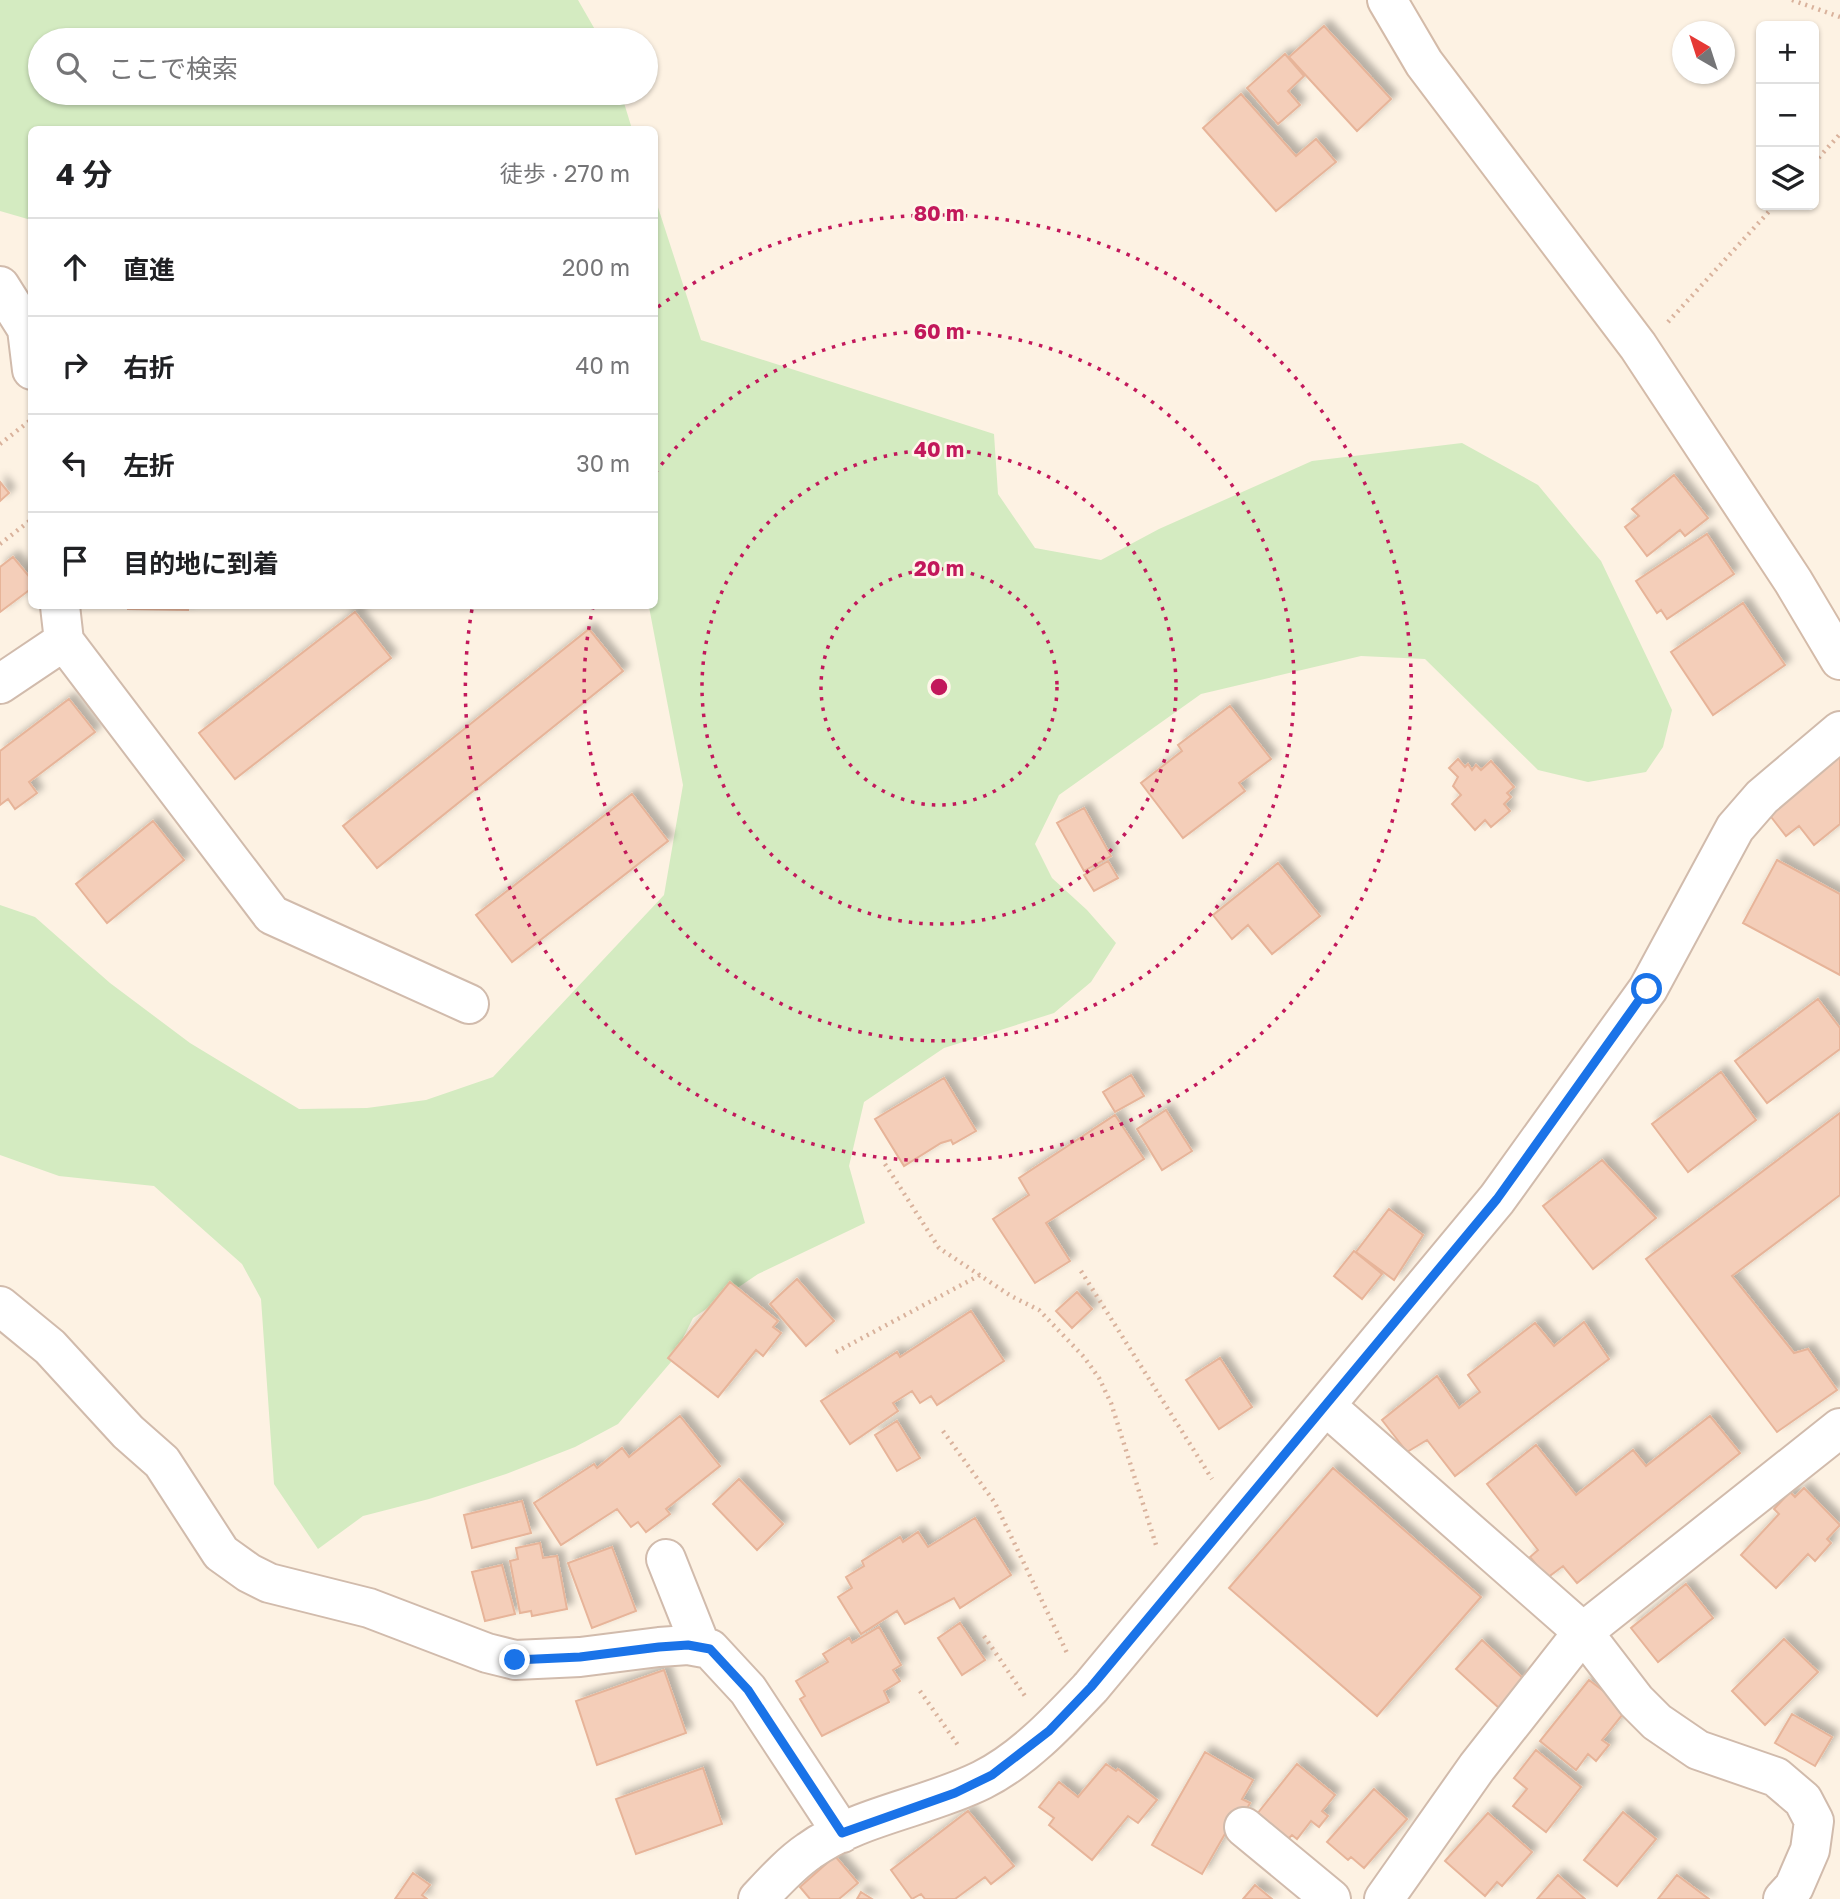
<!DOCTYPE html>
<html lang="ja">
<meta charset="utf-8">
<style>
:root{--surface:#fff;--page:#f2f2f2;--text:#202124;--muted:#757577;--line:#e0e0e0}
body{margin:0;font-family:"Golos Text","Noto Sans JP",sans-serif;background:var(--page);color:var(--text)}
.controls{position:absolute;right:21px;top:21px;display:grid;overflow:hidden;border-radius:10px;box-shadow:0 2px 5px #0004}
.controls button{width:63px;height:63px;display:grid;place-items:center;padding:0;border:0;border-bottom:2px solid var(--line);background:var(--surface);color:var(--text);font:35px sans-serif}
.compass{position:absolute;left:1672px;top:21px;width:63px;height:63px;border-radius:50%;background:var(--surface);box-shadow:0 2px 5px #0004;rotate:321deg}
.stop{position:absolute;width:21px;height:21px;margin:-16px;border:5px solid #1a73e8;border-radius:50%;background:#fff}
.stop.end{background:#1a73e8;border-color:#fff;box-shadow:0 2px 7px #0008}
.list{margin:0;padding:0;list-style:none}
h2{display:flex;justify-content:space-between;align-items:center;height:91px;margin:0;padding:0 28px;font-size:30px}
h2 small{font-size:23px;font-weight:400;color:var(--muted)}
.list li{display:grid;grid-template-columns:46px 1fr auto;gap:21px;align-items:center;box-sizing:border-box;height:98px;padding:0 28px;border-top:2px solid var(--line)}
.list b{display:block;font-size:26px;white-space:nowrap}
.list em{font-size:23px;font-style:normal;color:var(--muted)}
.icon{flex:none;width:38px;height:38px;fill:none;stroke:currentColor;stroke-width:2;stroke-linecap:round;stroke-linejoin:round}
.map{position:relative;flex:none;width:1840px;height:1899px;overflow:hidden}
.search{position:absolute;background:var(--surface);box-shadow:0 2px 5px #0004;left:28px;top:28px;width:630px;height:77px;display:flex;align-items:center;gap:18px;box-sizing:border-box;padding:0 24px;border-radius:38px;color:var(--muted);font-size:26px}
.panel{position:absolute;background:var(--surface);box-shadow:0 2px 5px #0004;left:28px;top:126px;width:630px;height:483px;border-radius:10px}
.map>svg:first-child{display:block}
.green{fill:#d4ebc1}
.building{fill:#f4ceb9;stroke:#e7b499;stroke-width:2;filter:url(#shadow)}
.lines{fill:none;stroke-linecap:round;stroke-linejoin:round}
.street-casing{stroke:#d1bbac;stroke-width:42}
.secondary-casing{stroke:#d4bba9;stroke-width:42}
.path{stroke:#d9b29c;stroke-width:4.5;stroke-dasharray:2 5;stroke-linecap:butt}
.street{stroke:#fff;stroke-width:38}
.secondary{stroke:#fff;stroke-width:38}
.route{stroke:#1a73e8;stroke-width:9}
.ring{fill:none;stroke:#c2185b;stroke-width:3.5;stroke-dasharray:3.5 7}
.centre{fill:#c2185b;stroke:#fff6ea;stroke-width:3.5}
.ring-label{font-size:21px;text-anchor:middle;font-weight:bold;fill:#c2185b;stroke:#fff6ea;stroke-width:5;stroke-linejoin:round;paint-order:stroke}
</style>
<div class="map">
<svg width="1840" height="1899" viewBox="0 0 1840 1899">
<defs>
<filter id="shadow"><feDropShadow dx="6" dy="-6" stdDeviation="3.5" flood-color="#0004"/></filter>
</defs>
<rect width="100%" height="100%" fill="#fdf2e3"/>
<path class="green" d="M0,0H578L601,40H40V93H621L632,129L32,130L31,220L0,211Z
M655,198L701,340L994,434L998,494L1035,548L1101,560L1159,529L1312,461L1462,443L1538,485L1601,561L1672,710L1663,747L1646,772L1588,782L1538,770L1425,659L1361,656L1201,694L1059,795L1035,844L1052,878L1087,910L1116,943L1091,982L1054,1013L944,1048L864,1102L849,1166L865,1223L758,1274L693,1318L671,1362L618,1424L575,1447L506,1474L429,1499L363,1516L318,1549L274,1484L261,1299L242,1264L154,1186L59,1176L0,1155V905L35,917L110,983L190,1043L299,1109L367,1108L426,1100L493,1077L664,895L683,785L649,607L646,606H654Z"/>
<path class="building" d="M1324,26L1391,99L1357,131L1289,57Z
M1285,54L1304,76L1288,91L1300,105L1278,124L1247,88Z
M1241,94L1296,156L1316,139L1336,162L1276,211L1203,128Z
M1674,475L1708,518L1685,536L1680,530L1647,556L1625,527L1639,516L1632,509Z
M0,482L9,493L0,501Z
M1707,534L1734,574L1667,619L1661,610L1657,613L1636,581Z
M13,557L32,580V588L0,612V567Z
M1743,603L1785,665L1713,715L1671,652Z
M128,606H188V610L128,609Z
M355,612L391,658L235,779L199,733Z
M589,629L623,671L377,868L343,826Z
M69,699L95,732L29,782L37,793L15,809L8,799L0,805V751Z
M1230,706L1271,759L1239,783L1245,791L1183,838L1141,783L1182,751L1178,745Z
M1840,750V824L1814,845L1799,826L1786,836L1768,813Z
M1458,759L1465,767L1468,764L1472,770L1476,765L1481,770L1491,761L1514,787L1507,793L1511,797L1504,804L1510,811L1491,827L1485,820L1475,830L1452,804L1461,795L1453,786L1458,777L1449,768Z
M632,794L668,841L512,962L476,915Z
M1084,808L1111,856L1084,871L1057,823Z
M153,821L184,860L107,923L76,884Z
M1777,860L1840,894V975L1743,923Z
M1108,861L1118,878L1094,891L1084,875Z
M1278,863L1320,916L1272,954L1248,925L1232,939L1213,915Z
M1818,999L1840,1028V1049L1767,1103L1735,1061Z
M1721,1072L1756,1120L1688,1172L1652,1124Z
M1131,1075L1144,1096L1115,1112L1103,1092Z
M944,1078L976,1131L953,1144L951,1140L941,1143L904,1166L875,1119Z
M1166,1110L1192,1151L1162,1170L1137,1129Z
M1840,1113V1195L1732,1276L1794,1353L1808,1349L1837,1390L1777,1432L1646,1259Z
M1115,1115L1144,1159L1046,1223L1070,1261L1035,1283L993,1219L1029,1195L1019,1178Z
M1602,1160L1656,1218L1593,1269L1543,1206Z
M1389,1209L1423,1235L1394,1280L1356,1252Z
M1354,1251L1382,1274L1362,1299L1334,1276Z
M797,1279L834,1321L806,1346L770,1304Z
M730,1282L778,1321L773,1327L781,1333L763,1356L756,1350L718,1397L668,1358Z
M1077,1292L1092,1309L1072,1328L1056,1311Z
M971,1311L1004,1361L937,1405L931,1396L920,1403L912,1391L893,1403L898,1411L850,1444L821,1401L897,1352L900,1357Z
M1584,1322L1609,1359L1455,1476L1427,1440L1407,1452L1382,1420L1437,1376L1459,1408L1480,1392L1468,1375L1535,1323L1554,1346Z
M1220,1358L1252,1407L1219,1429L1186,1380Z
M680,1416L720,1466L666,1509L670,1514L646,1532L638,1522L631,1527L617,1509L561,1545L534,1503L594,1464L597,1468L622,1448L629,1457Z
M1710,1416L1740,1453L1577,1583L1563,1566L1547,1578L1530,1557L1538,1550L1487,1484L1536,1445L1576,1495L1633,1450L1646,1466Z
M897,1421L920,1458L897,1471L875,1435Z
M1333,1468L1481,1597L1377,1716L1229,1588Z
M739,1479L783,1524L757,1550L713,1504Z
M1804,1488L1840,1525L1827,1539L1831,1543L1815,1561L1808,1554L1776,1588L1741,1555L1779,1514L1774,1509L1790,1492L1795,1497Z
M522,1501L531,1533L472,1548L464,1515Z
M975,1518L1011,1575L960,1608L954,1598L905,1624L897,1611L861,1634L838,1597L852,1588L846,1577L864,1566L862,1561L900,1537L903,1542L918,1532L928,1547Z
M540,1543L543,1558L557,1556L567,1609L532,1616L531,1611L520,1613L510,1561L518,1559L516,1548Z
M612,1547L636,1611L592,1628L568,1563Z
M502,1565L515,1614L485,1621L472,1572Z
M1686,1584L1713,1618L1658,1662L1631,1628Z
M960,1623L985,1660L962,1675L938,1638Z
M879,1627L901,1665L893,1670L900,1681L884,1691L889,1702L822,1736L800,1699L805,1696L796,1681L828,1662L823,1654L849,1638L852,1643Z
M1784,1639L1818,1672L1765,1725L1732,1691Z
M1482,1640L1525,1680L1499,1708L1456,1669Z
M664,1670L686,1733L597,1765L576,1701Z
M1589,1680L1627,1709L1602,1740L1609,1745L1596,1761L1588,1754L1576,1770L1540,1741Z
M1792,1714L1832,1737L1815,1766L1775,1743Z
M1536,1750L1581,1787L1546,1832L1513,1806L1527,1789L1514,1778Z
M1205,1752L1253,1780L1242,1799L1250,1803L1236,1828L1230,1825L1202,1874L1152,1845Z
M1106,1764L1116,1771L1118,1769L1157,1800L1138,1823L1128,1816L1092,1860L1049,1825L1054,1818L1039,1807L1059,1782L1078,1797Z
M1297,1764L1335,1795L1322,1811L1328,1816L1319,1827L1311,1821L1297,1839L1292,1835L1288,1839L1257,1814Z
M703,1768L722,1824L636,1854L616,1799Z
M1374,1789L1407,1819L1364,1868L1351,1857L1348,1860L1327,1842Z
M968,1811L1014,1866L991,1884L985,1877L955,1899H925L921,1894L912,1899L891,1870Z
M1623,1812L1656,1839L1617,1886L1584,1860Z
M1488,1813L1532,1852L1502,1886L1497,1882L1485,1896L1445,1861Z
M835,1856L858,1883L839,1899H810L800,1887Z
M413,1873L430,1885L422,1895L427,1899H395Z
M1558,1875L1585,1899H1537Z
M1677,1875L1709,1899H1658Z
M1255,1885L1272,1899H1243Z
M861,1892L872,1899H857Z"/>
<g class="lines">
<g class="street-casing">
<path id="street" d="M0,286L27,329L32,370
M60,606L64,641L272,915L469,1004
M0,684L64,641
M0,1306L50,1347L128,1432L162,1462L221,1553L249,1573L269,1583L369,1608L487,1653L515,1660L580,1657L659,1647L688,1645L710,1649L748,1690L842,1833
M1327,1407L1583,1632L1636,1701L1657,1722L1698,1750L1776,1777L1803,1800L1814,1821L1810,1850L1794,1887L1783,1899
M666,1559L701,1647
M1244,1827L1331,1899
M758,1899C774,1882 790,1864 809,1851C857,1816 928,1807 982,1780C1024,1759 1059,1721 1091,1687L1497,1199L1648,989L1735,828L1762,797L1840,731
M1384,1899L1477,1767L1583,1632L1840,1428"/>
</g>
<g class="secondary-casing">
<path id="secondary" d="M1387,0L1424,63L1638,346L1793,581L1840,660"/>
</g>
<path class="path" d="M1792,0L1840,17
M1814,163L1840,134
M1668,322L1775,205
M0,444L32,419
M0,544L32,519
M885,1164L939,1248L1011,1296L1039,1310L1084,1357L1099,1378L1111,1403L1157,1548
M1081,1271L1212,1479
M836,1352L980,1275
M943,1431L995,1503L1068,1655
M984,1636L1027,1699
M920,1691L960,1748"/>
<use href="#street" class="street"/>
<use href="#secondary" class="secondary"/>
</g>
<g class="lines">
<path class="route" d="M515,1660L580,1657L659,1647L688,1645L710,1649L748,1690L842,1833L955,1793L992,1775L1049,1731L1091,1687L1497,1199L1647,989"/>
</g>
<g class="ring">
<circle cx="939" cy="687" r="118"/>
<circle cx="939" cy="687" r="237"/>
<path d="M655 473A355 355 0 1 1 593 607"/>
<path d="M658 307A473 473 0 1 1 472 609"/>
</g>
<circle cx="939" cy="687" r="10" class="centre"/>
<g class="ring-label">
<text x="939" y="221">80 m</text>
<text x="939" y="339">60 m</text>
<text x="939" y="457">40 m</text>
<text x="939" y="576">20 m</text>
</g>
</svg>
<div class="controls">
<button>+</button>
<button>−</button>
<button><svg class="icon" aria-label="layers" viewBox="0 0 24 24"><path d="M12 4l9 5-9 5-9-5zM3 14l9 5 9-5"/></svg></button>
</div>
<svg class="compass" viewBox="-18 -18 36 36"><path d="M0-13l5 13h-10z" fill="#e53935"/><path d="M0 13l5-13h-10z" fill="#757577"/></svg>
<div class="stop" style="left:1647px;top:989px"></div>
<div class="stop end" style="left:515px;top:1660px"></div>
<div class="search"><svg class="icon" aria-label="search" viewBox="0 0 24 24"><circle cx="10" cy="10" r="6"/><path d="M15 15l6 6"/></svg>ここで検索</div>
<section class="panel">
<h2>4 分<small>徒歩 · 270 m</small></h2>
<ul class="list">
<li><svg class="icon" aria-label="ahead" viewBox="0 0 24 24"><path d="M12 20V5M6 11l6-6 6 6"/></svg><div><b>直進</b></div><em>200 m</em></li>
<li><svg class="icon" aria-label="right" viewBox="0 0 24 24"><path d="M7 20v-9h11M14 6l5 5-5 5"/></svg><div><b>右折</b></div><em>40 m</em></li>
<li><svg class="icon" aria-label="left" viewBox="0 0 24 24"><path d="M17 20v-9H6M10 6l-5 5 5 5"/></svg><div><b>左折</b></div><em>30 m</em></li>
<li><svg class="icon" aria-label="arrive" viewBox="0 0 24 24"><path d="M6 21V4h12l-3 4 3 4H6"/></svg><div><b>目的地に到着</b></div></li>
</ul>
</section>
</div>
